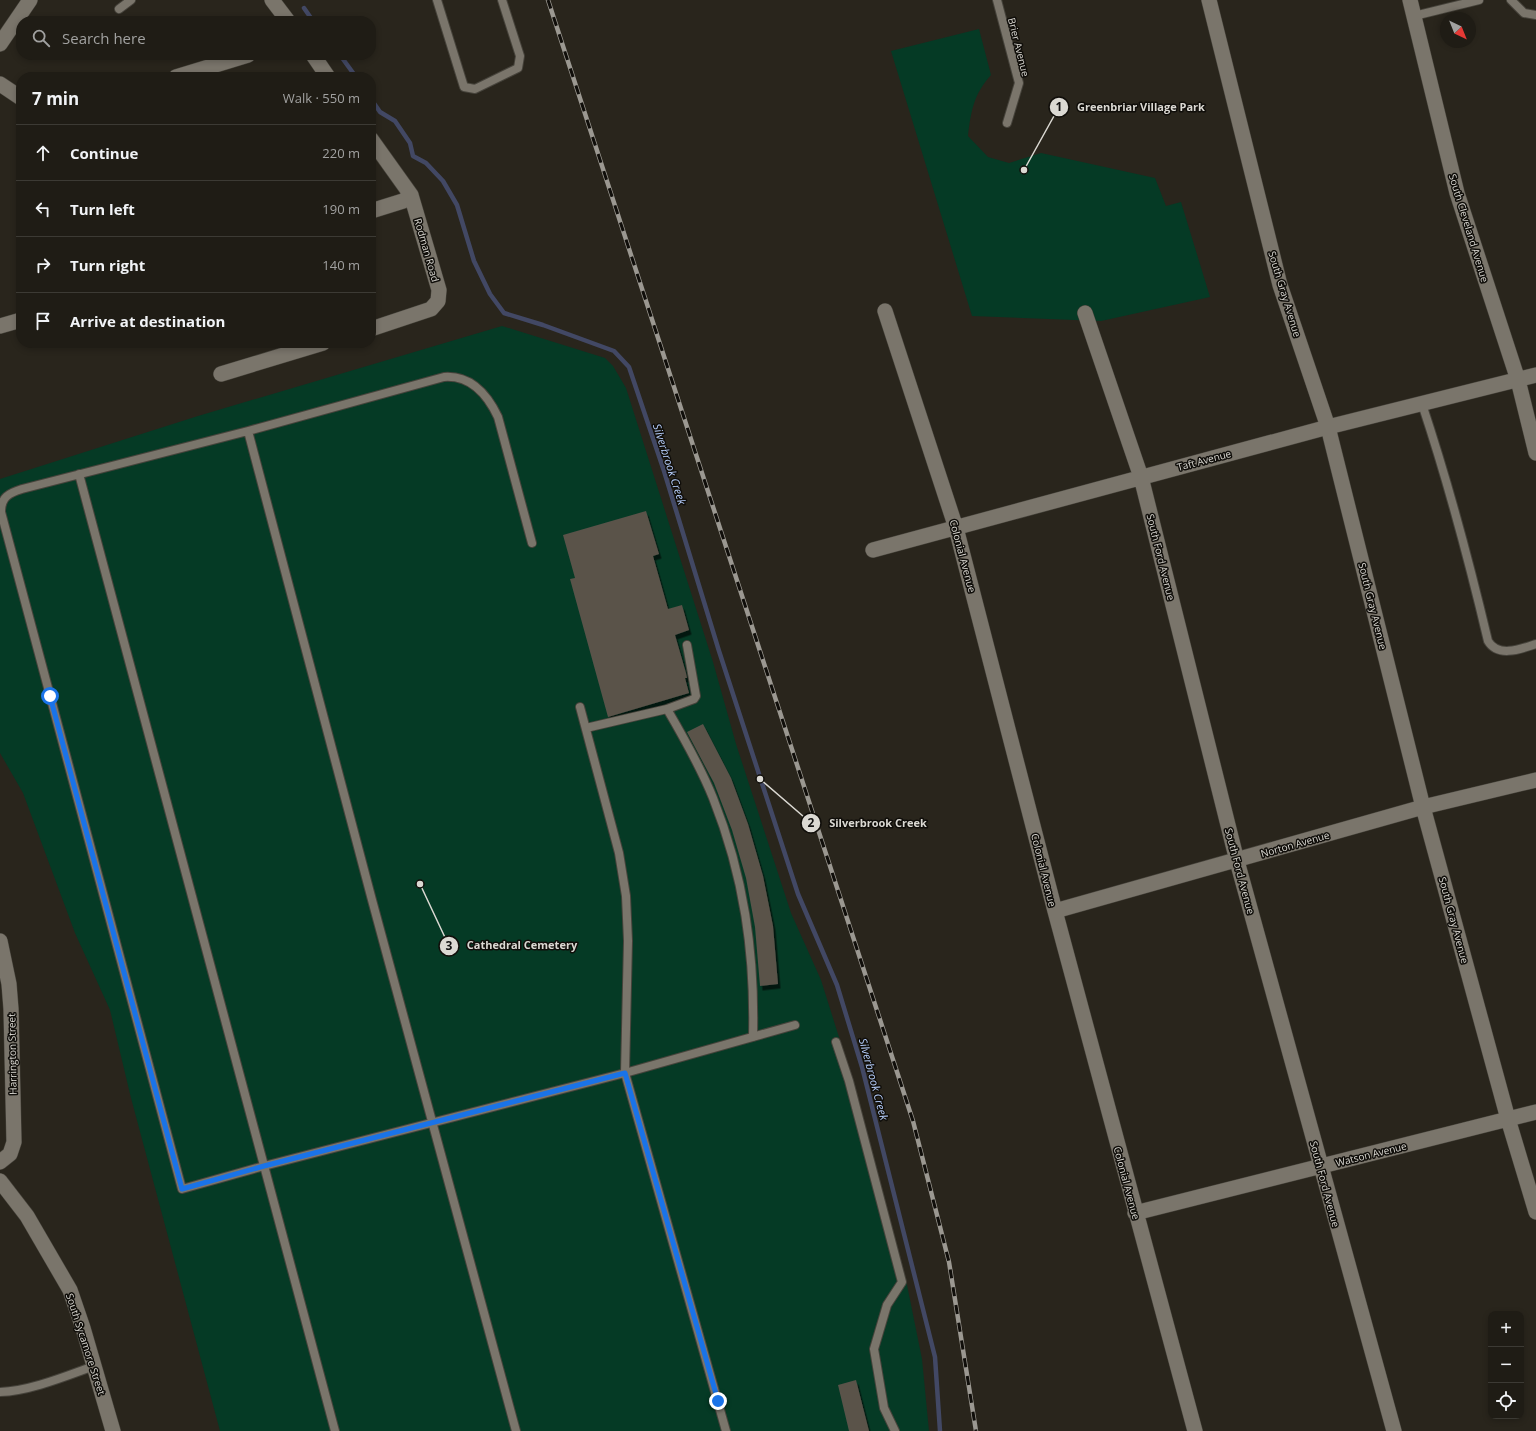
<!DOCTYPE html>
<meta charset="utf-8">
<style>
:root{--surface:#1f1c15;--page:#27251e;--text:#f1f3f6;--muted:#a1a1a0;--line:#3c3a34}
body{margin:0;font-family:"Open Sans",sans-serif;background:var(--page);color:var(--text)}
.controls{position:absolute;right:12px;bottom:12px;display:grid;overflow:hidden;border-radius:8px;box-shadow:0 2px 6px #0003}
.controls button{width:36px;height:36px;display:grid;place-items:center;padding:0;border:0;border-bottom:1px solid var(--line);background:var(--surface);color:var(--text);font:20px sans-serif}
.compass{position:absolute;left:1440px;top:12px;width:36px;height:36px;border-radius:50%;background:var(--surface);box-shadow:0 2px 6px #0003;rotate:137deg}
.stop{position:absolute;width:12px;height:12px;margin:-9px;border:3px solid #1a73e8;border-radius:50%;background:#fff}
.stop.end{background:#1a73e8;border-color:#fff;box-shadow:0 1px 4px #0008}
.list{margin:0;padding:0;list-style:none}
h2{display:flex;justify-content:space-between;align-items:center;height:52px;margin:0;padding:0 16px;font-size:17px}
h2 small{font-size:13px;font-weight:400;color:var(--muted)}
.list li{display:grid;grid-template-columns:26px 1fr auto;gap:12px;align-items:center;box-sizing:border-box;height:56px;padding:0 16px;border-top:1px solid var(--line)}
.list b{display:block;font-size:15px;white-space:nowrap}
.list em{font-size:13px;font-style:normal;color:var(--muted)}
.icon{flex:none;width:22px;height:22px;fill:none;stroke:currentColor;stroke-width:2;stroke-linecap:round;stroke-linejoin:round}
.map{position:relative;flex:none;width:1536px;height:1431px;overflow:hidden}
.search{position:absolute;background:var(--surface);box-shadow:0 2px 6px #0003;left:16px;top:16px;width:360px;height:44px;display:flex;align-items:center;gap:10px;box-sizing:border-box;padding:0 14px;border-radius:16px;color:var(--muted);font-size:15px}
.panel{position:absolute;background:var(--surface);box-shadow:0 2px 6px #0003;left:16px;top:72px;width:360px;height:276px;border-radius:16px}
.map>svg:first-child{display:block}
.green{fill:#053a25}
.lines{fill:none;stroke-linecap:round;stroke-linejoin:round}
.stream{stroke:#424864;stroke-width:4.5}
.building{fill:#5a524a;filter:url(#shadow)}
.service-casing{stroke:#46433b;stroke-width:10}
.minor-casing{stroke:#46433b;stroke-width:16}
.service{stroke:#7a756b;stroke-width:8}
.minor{stroke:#7a756b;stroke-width:15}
.rail-casing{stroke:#9b9891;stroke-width:4.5}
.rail{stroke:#100e0a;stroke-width:3;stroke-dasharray:9;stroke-linecap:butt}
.route{stroke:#1a73e8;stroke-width:5}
.labels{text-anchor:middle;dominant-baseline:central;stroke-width:3;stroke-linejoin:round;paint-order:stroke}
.street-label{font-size:10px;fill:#dbd9d3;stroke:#100e0a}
.water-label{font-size:11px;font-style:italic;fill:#b8d1ff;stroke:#100e0a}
.leader{fill:none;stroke:#dbd9d3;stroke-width:1.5}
.callout-dot{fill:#dbd9d3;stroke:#100e0a;stroke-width:1.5}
.mark-label{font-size:12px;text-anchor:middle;font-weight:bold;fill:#111}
.callout-label{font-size:11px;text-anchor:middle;font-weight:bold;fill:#dbd9d3;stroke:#100e0a;stroke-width:3;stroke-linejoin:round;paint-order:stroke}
</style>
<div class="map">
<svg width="1536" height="1431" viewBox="0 0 1536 1431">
<defs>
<filter id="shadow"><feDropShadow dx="2.5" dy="4.5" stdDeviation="0" flood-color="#0009"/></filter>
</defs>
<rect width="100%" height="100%" fill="#29251c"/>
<path class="green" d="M979,29L991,75C974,94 971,110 968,136L988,157L1009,163L1041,153L1155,178L1166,206L1181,202L1210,297L1101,321L972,316L891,51Z
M502,326L605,358L613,366L626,388L713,662L736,744L791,913L821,980L849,1069L906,1280L922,1359L929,1431H220L131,1098L110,1010L75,933L23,793L0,753V479L198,416Z"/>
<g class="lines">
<path class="stream" d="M304,8L313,21
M340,55L356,77
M371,99L380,112L395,121L410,143L413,156L426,163L443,181L457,205L474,261L490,294L504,313L543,325L614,351L629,367L664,471L719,651L798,894L837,985L862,1067L935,1357L940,1431"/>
</g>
<path class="building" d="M646,511L659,554L653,556L668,609L682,605L689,630L675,635L686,673L687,678H685L689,693L608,717L570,579L575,578L563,535Z
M703,724L731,778L748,824L763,876L773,926L778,984L760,986L755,927L746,878L732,830L714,783L687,732Z
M856,1380L869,1431H849L838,1385Z"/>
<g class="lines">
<g class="service-casing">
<path id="service" d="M437,0L464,87L475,89L518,68L520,56L502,0
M997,0L1019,83L1007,123
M1511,0L1524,13L1536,15
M119,9L131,0
M1414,16L1479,0
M1422,404C1448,482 1469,561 1488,641C1498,658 1521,649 1536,644
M248,431L372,900L516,1431
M79,474L335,1431
M532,543L498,417C487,394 471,375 444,377L248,431L22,489C9,493 1,497 1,512L182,1189L264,1166L625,1073L795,1025
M580,707L619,853L626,896L628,941L625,1073L726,1431
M667,709C684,738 701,768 713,798C744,876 755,953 753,1037
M586,728L667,709L694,699L696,696L687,645
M836,1042L849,1081L902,1282L887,1305L874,1349L884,1408L895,1431
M0,1392C30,1391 66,1376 94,1366"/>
</g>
<g class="minor-casing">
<path id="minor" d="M272,0L288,21
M1209,0L1280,285L1328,427L1423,807L1508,1119L1536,1212
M1410,0L1457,193L1518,380L1536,453
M0,44L30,0
M313,55L328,77
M176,77L248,55
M0,84L21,98
M371,139L411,195L439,290L438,301L431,309L371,329
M371,211L403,201L411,195
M885,311L956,528L1055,911L1195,1431
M1085,313L1141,477L1237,861L1394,1431
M0,326L21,320
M221,374L323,343
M873,550L1328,427L1536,375
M1055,911L1423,807L1536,780
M0,941L9,984L11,1009L14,1142L10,1154L0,1162
M0,1181L27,1216L70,1290L83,1328L113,1431
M1135,1213L1536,1112"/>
</g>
<use href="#service" class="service"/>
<use href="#minor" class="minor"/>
<g class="rail-casing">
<path id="rail" d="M548,0L913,1121L949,1262L976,1431"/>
</g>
<use href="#rail" class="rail"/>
</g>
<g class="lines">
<path class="route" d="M50,696L182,1189L264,1166L625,1073L718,1401"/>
</g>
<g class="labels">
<g class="street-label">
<text transform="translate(1019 47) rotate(76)">Brier Avenue</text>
<text transform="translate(1469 228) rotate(73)">South Cleveland Avenue</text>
<text transform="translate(427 250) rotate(74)">Rodman Road</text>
<text transform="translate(1285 294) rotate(73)">South Gray Avenue</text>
<text transform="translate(1204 460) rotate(-15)">Taft Avenue</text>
<text transform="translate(963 556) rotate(75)">Colonial Avenue</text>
<text transform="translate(1161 557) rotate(76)">South Ford Avenue</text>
<text transform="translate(1373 606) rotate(76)">South Gray Avenue</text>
<text transform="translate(1295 844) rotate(-16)">Norton Avenue</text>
<text transform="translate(1044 870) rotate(76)">Colonial Avenue</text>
<text transform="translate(1240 871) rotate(75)">South Ford Avenue</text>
<text transform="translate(1454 920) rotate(75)">South Gray Avenue</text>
<text transform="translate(12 1054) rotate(-91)">Harrington Street</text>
<text transform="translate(1371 1154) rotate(-14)">Watson Avenue</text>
<text transform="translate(1127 1183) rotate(75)">Colonial Avenue</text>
<text transform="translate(1325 1184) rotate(75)">South Ford Avenue</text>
<text transform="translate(86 1344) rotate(72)">South Sycamore Street</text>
</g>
<g class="water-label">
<text transform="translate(670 464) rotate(72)">Silverbrook Creek</text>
<text transform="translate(874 1079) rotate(75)">Silverbrook Creek</text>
</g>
</g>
<path class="leader" d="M1024 170L1059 107M760 779L811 823M420 884L449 946"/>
<g class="callout-dot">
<circle cx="1024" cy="170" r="4"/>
<circle cx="760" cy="779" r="4"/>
<circle cx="420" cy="884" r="4"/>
<circle cx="1059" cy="107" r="10"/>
<circle cx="811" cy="823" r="10"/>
<circle cx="449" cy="946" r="10"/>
</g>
<g class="mark-label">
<text x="1059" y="111">1</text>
<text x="811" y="827">2</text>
<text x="449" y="950">3</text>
</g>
<g class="callout-label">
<text x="1141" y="111">Greenbriar Village Park</text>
<text x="878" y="827">Silverbrook Creek</text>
<text x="522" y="949">Cathedral Cemetery</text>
</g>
</svg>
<div class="controls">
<button>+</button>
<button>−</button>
<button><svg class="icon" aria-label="locate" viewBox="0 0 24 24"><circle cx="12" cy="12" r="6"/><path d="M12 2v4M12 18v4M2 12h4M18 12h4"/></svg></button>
</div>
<svg class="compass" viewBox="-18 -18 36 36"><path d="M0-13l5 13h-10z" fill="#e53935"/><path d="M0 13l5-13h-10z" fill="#a1a1a0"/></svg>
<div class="stop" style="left:50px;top:696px"></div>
<div class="stop end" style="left:718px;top:1401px"></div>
<div class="search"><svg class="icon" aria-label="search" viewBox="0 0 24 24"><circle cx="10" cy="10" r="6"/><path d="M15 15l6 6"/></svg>Search here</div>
<section class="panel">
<h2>7 min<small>Walk · 550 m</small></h2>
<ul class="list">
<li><svg class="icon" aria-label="ahead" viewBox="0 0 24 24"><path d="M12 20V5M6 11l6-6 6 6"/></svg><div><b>Continue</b></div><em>220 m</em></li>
<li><svg class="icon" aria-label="left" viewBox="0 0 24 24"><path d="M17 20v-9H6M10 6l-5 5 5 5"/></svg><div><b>Turn left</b></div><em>190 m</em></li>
<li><svg class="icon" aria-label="right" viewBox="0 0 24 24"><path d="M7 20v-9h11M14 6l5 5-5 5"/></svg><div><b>Turn right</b></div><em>140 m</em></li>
<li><svg class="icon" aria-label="arrive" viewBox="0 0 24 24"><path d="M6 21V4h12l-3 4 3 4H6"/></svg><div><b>Arrive at destination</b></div></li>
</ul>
</section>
</div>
